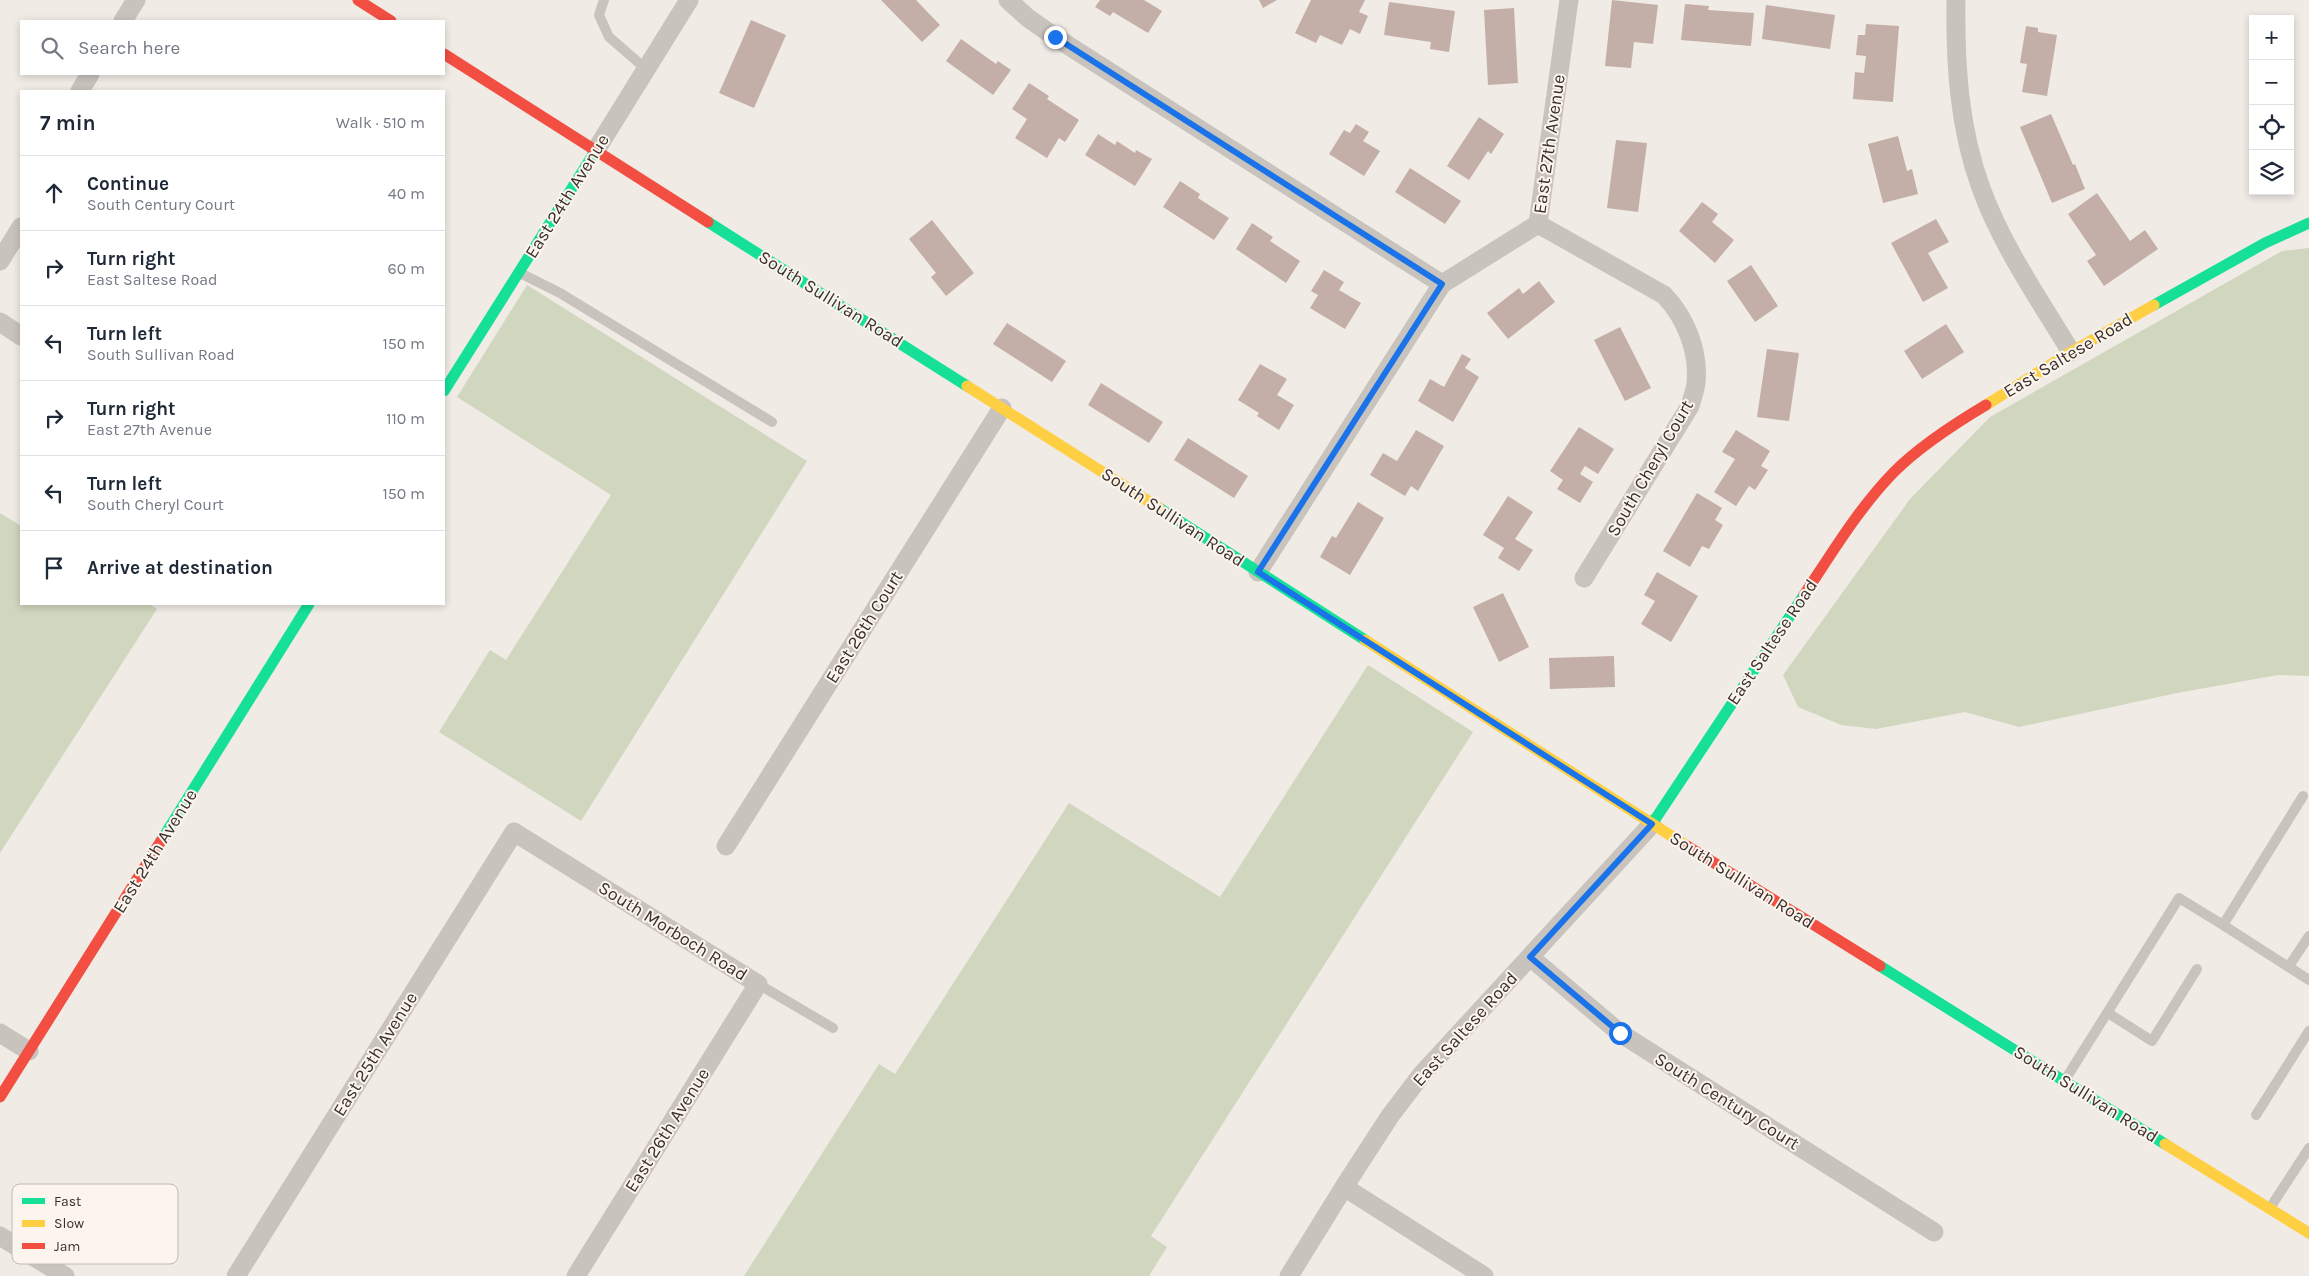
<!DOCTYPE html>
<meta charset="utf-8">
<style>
:root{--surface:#fff;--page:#f6f6f7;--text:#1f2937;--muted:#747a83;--line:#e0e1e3}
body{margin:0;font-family:Karla,sans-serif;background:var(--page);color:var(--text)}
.controls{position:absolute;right:15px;top:15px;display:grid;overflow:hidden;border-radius:0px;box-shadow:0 2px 8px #0003}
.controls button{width:45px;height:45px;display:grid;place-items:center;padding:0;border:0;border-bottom:1px solid var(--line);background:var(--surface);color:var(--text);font:25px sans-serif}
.stop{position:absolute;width:15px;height:15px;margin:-11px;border:4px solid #1a73e8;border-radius:50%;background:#fff}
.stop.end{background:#1a73e8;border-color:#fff;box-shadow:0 1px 5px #0008}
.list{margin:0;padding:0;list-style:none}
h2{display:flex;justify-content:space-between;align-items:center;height:65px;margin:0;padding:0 20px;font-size:21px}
h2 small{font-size:16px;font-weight:400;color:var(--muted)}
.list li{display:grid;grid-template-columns:32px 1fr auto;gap:15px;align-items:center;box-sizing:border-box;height:75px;padding:0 20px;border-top:1px solid var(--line)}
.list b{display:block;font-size:19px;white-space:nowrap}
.list p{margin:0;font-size:16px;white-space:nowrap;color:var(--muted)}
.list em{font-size:16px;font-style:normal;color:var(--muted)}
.icon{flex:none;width:28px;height:28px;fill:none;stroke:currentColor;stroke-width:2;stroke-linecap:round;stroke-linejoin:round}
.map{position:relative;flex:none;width:2309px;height:1276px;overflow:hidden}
.search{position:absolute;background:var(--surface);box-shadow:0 2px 8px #0003;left:20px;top:20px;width:425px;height:55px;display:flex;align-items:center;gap:12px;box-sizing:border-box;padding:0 18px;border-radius:0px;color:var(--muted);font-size:19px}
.panel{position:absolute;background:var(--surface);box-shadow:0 2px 8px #0003;left:20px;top:90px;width:425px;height:515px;border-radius:0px}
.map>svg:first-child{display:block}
.green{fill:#d1d6bf}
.building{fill:#c3afa7}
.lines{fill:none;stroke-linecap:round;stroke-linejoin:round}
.lane{stroke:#c9c3be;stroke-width:10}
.street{stroke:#c9c3be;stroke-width:19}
.fast{stroke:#16e098;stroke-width:11}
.slow{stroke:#ffcf43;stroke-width:11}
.jam{stroke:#f24e42;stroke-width:11}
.route{stroke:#1a73e8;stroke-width:6}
.labels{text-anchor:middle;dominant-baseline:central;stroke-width:4;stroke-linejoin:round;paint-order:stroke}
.street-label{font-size:18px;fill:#3b302b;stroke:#fbf5ee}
.key{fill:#fbf5ee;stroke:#c1bab4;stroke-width:1}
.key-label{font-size:14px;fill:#3b302b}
</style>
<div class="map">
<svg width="2309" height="1276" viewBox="0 0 2309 1276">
<rect width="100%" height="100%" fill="#f0ebe5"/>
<path class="green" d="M2309,248V676L2278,675L2177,693L2019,727L1965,712L1876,729L1841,725L1798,707L1783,675L1910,499L1990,417L2282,251Z
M527,285L807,461L581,821L439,732L490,650L506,660L611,495L457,397Z
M0,513L21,526V604H149L157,609L0,853Z
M1368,665L1473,732L1151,1236L1167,1247L1149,1276H744L879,1064L895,1074L1069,803L1220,897Z"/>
<path class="building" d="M881,0H916L940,25L922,42Z
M1100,0H1144L1162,11L1148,33L1113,12L1110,16L1095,7Z
M1259,0H1277L1263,8Z
M1311,0H1365L1359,12L1368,16L1360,34L1350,29L1342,45L1320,35L1316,43L1295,33Z
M1612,0L1658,5L1653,44L1634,42L1631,68L1605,66Z
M1389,2L1455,11L1449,52L1430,49L1431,42L1384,35Z
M1685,4L1709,6L1708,10L1754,13L1751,46L1681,40Z
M1766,5L1835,15L1830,49L1762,39Z
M1514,8L1518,83L1488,85L1484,10Z
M751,20L786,35L754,108L719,93Z
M1866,24L1899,26L1893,102L1853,99L1855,72L1864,73L1866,56L1856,55L1858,35H1865Z
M2026,26L2038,28V32L2057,35L2047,96L2022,92L2027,64L2020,63Z
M961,39L996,64L998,61L1011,70L993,95L946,61Z
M1029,83L1049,96L1047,99L1079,120L1065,142L1059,138L1047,158L1015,138L1027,119L1012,109Z
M2051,114L2073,165L2075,164L2085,189L2052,203L2020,127Z
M1479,117L1504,134L1491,154L1488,151L1469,180L1447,166Z
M1356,124L1369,132L1363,141L1380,151L1364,176L1329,154L1344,130L1350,133Z
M1098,134L1115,145L1117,141L1135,153L1136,150L1152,159L1135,186L1085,155Z
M1898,136L1907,171L1912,169L1918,194L1883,203L1868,144Z
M1616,140L1647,143L1638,212L1607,208Z
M1410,168L1461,201L1445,224L1395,192Z
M1180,181L1200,194L1198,198L1229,218L1214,240L1163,207Z
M2097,193L2130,241L2145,230L2158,249L2104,286L2087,261L2096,255L2068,214Z
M1702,202L1718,214L1712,222L1734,240L1715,263L1679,231Z
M1936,219L1949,242L1928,253L1948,288L1923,302L1891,243Z
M932,220L974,273L946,296L931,277L936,273L909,239Z
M1252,223L1273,237L1270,241L1300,261L1286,283L1236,249Z
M1751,265L1778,306L1755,322L1727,281Z
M1324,270L1344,282L1339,290L1361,303L1345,329L1310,308L1318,295L1311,291Z
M1539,281L1555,302L1508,339L1487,313L1519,288L1523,294Z
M1007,323L1066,361L1052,382L993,344Z
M1946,324L1964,352L1922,379L1904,351Z
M1620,327L1651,388L1625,401L1594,340Z
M1767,349L1799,353L1789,421L1757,417Z
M1462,354L1471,359L1465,368L1479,377L1453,422L1418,401L1430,379L1444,387Z
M1260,364L1287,379L1277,395L1294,405L1279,430L1257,416L1259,413L1238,400Z
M1101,383L1163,422L1149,443L1088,405Z
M1579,427L1614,449L1598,474L1585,466L1580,474L1593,482L1580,503L1557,489L1563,480L1550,471Z
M1416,430L1444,446L1418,491L1411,486L1405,496L1370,475L1383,453L1397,461Z
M1736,430L1770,451L1761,466L1768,470L1755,490L1749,486L1736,506L1714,492L1735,459L1722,452Z
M1188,438L1248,476L1234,498L1174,460Z
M1697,493L1722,508L1715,520L1723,525L1709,549L1702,546L1690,567L1663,551Z
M1508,496L1533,512L1515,539L1533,550L1519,571L1498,558L1504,548L1483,535Z
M1358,502L1384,518L1350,575L1320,557L1332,536L1336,538Z
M1657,572L1698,596L1671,642L1641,624L1655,601L1644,595Z
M1503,593L1529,647L1499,662L1473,607Z
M1614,656L1615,687L1550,689L1549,658Z"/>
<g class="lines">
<path class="lane" d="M604,0L599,15L609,37L646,69
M520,273L560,293L772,422
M2303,796L2223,925L2309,980
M2289,966L2309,936
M758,984L833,1028
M2108,1013L2152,1041L2197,969
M2065,1080L2179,898L2223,925
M2256,1115L2309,1031
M2270,1208L2309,1148"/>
<path class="street" d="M1008,0L1028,18L1055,37L1442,284
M1956,0C1955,64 1959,128 1981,188C2002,246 2039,299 2071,352
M123,21L136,0
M80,91L90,74
M596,150L689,0
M1538,224L1664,295C1686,318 1699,351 1696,383C1695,391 1692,399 1690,406L1584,578
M0,261L21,227
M0,322L21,336
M1258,572L1442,284L1538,224L1569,0
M726,846L1002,408
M1530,957L1620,1033L1934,1232
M0,1033L29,1051
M1344,1187L1390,1116L1422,1074L1652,824
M0,1236L65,1276
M236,1276L514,832L758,984L576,1276
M1289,1276L1344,1187L1484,1276"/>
<path class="fast" d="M708,222L967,386
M2154,305L2265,243L2309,223
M444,391L596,150
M1159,508L1365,640
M1652,824L1804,595
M161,841L309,604
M1880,966L2165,1144"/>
<path class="slow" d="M967,386L1159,508
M1986,405L2071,352L2154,305
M1365,640L1687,846
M2165,1144L2309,1233"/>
<path class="jam" d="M358,0L391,21
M444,54L708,222
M1804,595C1832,553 1858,509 1894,472C1920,446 1954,424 1986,405
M1687,846L1880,966
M0,1097L161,841"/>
</g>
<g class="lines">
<path class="route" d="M1055,37L1442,284L1258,572L1652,824L1530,957L1620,1033"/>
</g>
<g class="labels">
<g class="street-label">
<text transform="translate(1549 144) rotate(-82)">East 27th Avenue</text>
<text transform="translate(567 196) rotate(-58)">East 24th Avenue</text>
<text transform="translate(831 299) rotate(32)">South Sullivan Road</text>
<text transform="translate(2068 355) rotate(-31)">East Saltese Road</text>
<text transform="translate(1650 468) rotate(-60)">South Cheryl Court</text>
<text transform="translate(1173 517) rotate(33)">South Sullivan Road</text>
<text transform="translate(864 627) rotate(-58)">East 26th Court</text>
<text transform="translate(1772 642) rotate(-56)">East Saltese Road</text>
<text transform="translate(155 851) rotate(-58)">East 24th Avenue</text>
<text transform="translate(1742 880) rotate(32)">South Sullivan Road</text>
<text transform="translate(673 931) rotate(32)">South Morboch Road</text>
<text transform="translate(1465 1029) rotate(-48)">East Saltese Road</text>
<text transform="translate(375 1054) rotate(-58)">East 25th Avenue</text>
<text transform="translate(2086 1094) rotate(32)">South Sullivan Road</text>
<text transform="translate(1727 1101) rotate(32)">South Century Court</text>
<text transform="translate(667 1130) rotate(-58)">East 26th Avenue</text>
</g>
</g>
<rect x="12" y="1184" width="166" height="80" rx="8" class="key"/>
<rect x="22" y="1198" width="23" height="6" fill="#16e098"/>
<rect x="22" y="1220" width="23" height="7" fill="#ffcf43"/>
<rect x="22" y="1243" width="23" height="6" fill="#f24e42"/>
<g class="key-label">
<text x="54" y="1206">Fast</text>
<text x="54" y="1228">Slow</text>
<text x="54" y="1251">Jam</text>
</g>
</svg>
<div class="controls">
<button>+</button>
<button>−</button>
<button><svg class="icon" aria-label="locate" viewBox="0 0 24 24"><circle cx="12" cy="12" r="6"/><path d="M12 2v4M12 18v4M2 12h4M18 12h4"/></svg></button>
<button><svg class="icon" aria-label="layers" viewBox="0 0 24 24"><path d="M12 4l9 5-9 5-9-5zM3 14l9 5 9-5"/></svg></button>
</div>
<div class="stop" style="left:1620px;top:1033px"></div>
<div class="stop end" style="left:1055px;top:37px"></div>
<div class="search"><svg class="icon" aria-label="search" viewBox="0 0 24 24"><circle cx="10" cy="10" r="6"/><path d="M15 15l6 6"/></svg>Search here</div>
<section class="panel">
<h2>7 min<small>Walk · 510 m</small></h2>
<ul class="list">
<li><svg class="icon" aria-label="ahead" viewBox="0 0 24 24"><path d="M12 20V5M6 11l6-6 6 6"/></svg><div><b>Continue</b><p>South Century Court</p></div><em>40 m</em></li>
<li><svg class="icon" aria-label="right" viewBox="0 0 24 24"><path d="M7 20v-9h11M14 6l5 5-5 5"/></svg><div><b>Turn right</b><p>East Saltese Road</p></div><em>60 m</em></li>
<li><svg class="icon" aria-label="left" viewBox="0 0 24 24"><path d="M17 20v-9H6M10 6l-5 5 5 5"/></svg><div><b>Turn left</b><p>South Sullivan Road</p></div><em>150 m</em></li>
<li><svg class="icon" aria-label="right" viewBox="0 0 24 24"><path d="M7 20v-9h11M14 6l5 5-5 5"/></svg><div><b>Turn right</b><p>East 27th Avenue</p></div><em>110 m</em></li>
<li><svg class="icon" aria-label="left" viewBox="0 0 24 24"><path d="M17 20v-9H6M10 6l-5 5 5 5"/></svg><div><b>Turn left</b><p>South Cheryl Court</p></div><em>150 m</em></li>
<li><svg class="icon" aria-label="arrive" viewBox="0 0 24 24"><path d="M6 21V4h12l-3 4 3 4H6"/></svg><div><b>Arrive at destination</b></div></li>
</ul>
</section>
</div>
